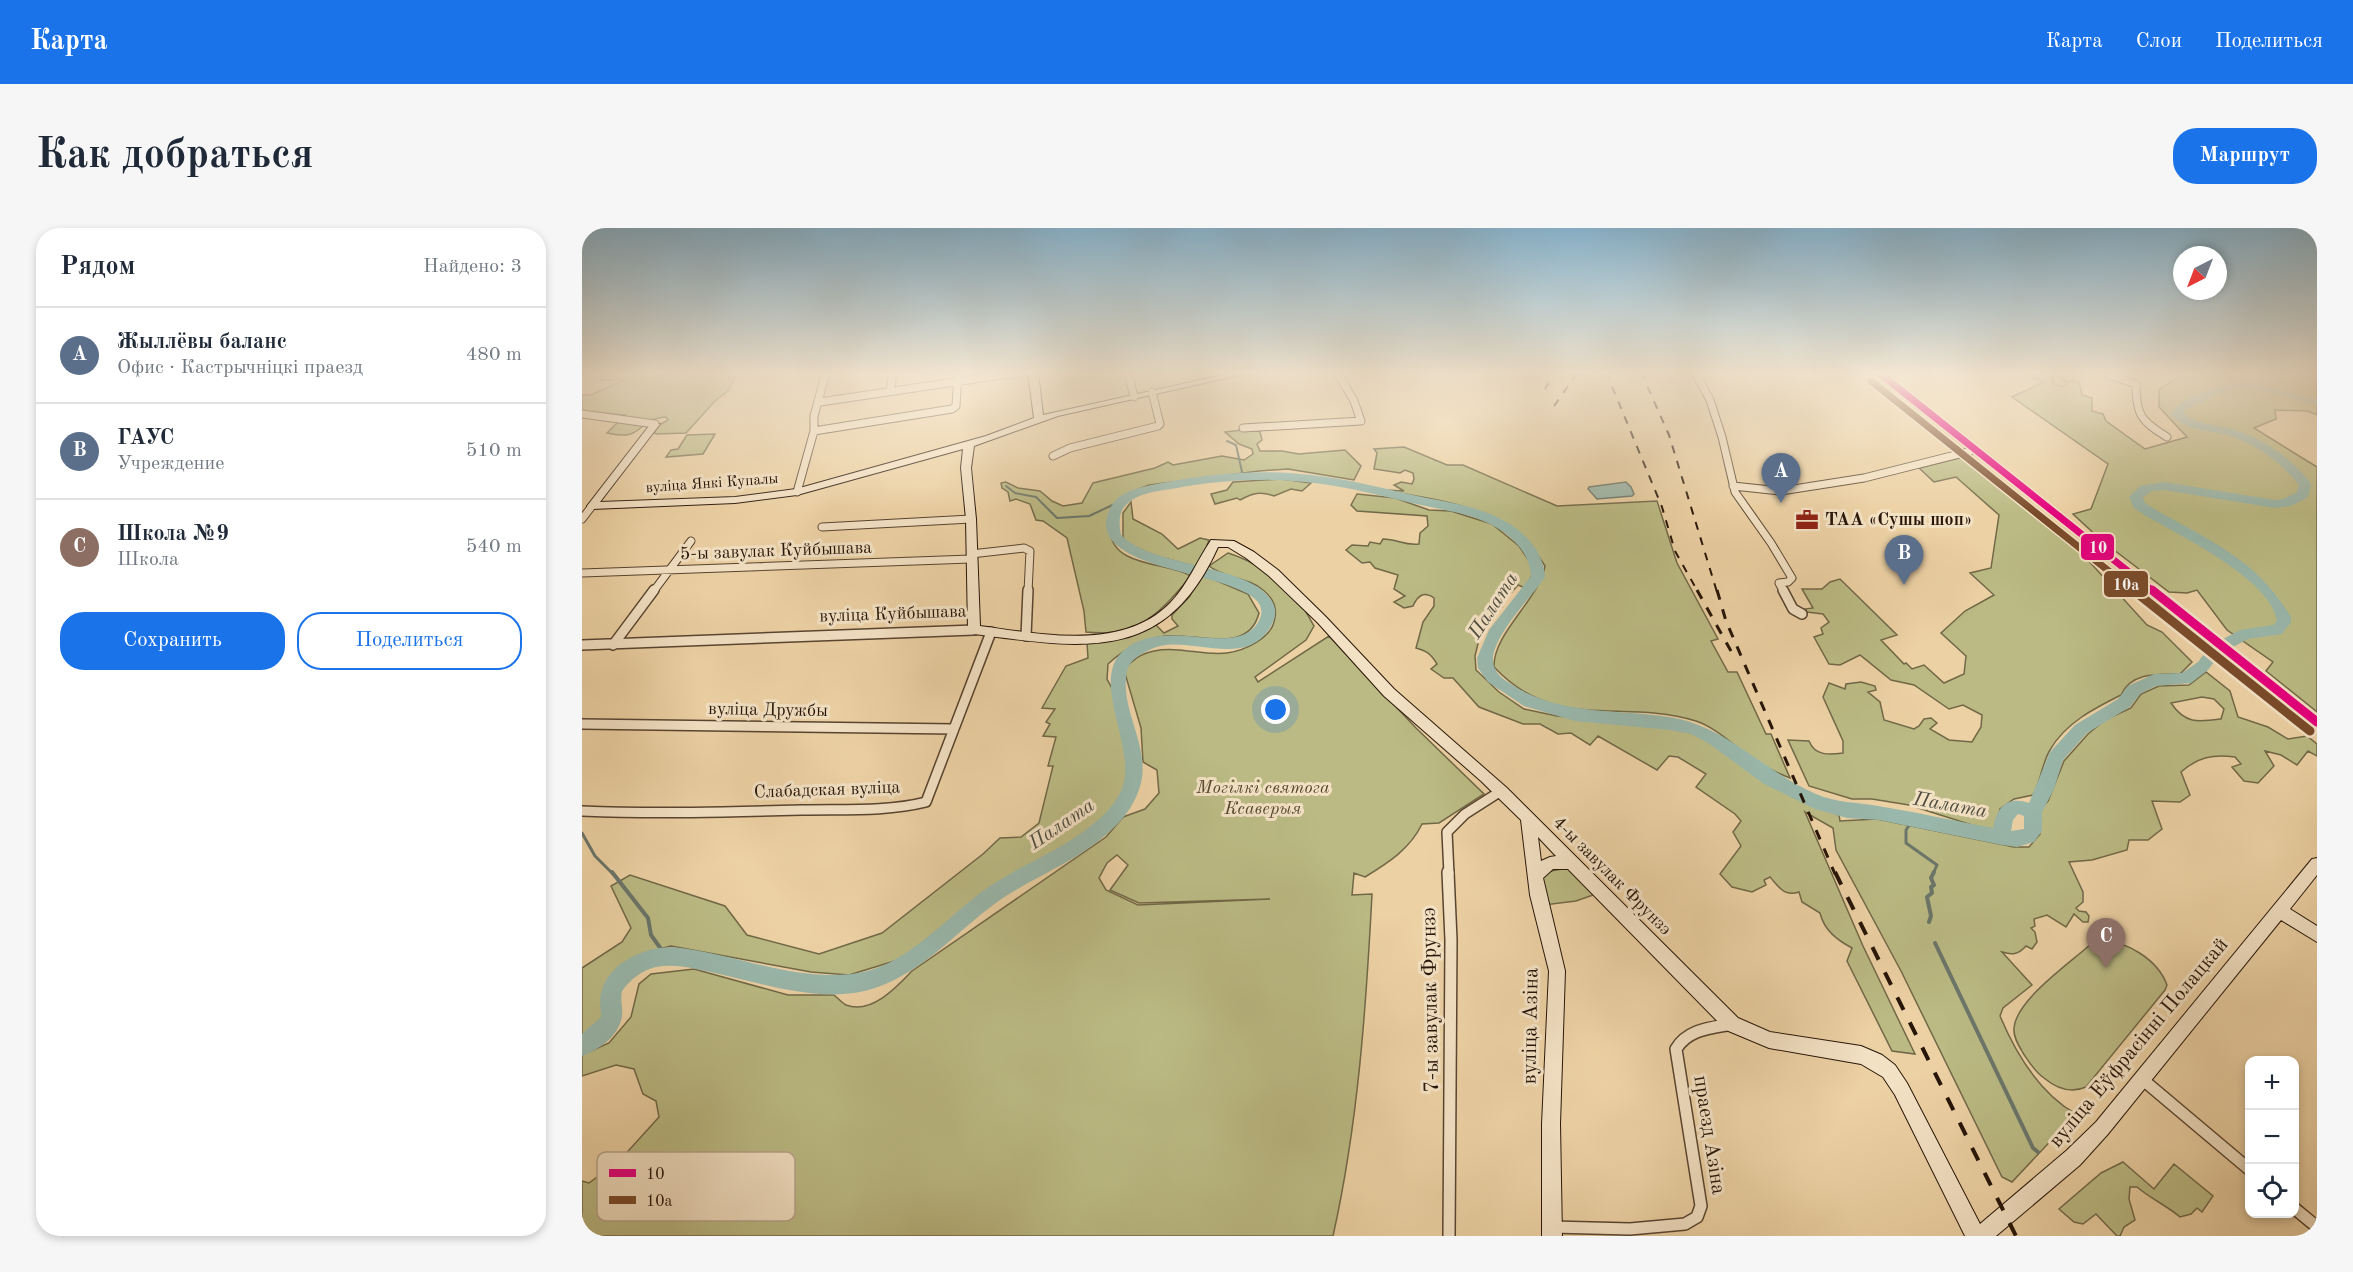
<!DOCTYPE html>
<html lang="ru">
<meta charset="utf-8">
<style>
:root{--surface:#fff;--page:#f6f6f7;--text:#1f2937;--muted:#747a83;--line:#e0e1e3;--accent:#1a73e8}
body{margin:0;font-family:"Old Standard TT",serif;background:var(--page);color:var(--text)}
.controls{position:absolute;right:18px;bottom:18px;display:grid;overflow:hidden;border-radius:12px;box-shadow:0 3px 9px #0003}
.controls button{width:54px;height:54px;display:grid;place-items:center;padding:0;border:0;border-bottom:2px solid var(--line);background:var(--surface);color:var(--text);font:30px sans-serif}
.compass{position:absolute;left:1591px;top:18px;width:54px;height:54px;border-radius:50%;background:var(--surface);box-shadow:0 3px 9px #0003;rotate:222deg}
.you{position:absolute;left:694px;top:482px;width:21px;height:21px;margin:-15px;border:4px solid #fff;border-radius:50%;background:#1a73e8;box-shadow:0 0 0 9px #1a73e833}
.badge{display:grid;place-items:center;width:39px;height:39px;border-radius:50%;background:var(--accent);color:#fff;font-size:20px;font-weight:700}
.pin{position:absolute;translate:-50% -50px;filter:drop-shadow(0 2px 3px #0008)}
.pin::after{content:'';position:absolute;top:32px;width:21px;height:18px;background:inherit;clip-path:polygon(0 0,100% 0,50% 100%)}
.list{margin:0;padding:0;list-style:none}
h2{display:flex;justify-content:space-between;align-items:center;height:78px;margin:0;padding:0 24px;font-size:26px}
h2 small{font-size:20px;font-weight:400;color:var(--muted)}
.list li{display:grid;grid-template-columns:39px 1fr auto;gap:18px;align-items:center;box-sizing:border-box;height:96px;padding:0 24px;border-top:2px solid var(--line)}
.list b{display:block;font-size:22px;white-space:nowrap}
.list p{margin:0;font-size:20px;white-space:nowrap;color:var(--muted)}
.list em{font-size:20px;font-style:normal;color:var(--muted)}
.actions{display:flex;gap:12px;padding:18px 24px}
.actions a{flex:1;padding:14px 0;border:2px solid var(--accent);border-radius:24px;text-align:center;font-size:21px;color:var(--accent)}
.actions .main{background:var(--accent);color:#fff}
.icon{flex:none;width:33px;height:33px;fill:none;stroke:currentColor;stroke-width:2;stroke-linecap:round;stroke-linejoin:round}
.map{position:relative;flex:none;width:1735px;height:1008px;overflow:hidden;border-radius:24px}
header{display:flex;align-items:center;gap:36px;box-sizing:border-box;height:84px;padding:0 30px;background:var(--accent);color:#fff}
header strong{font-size:28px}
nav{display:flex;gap:33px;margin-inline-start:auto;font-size:21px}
.intro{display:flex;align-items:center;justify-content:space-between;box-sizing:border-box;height:144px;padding:0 36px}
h1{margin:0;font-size:42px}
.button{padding:15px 27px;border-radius:24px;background:var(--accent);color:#fff;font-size:21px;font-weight:700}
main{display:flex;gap:36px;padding:0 36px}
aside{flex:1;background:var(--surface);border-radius:24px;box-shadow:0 3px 9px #0003}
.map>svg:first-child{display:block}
.green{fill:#bbba84;stroke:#716846;stroke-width:1.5;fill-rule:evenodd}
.water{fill:#99b7ab;stroke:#6b766a;stroke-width:1.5}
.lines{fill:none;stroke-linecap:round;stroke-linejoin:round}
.stream-far2{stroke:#6b766a;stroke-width:2}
.stream-far1{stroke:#6b766a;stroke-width:3}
.stream{stroke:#6b766a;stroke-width:4}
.river{fill:#99b7ab;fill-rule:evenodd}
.street-far2-casing{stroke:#58442f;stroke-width:9}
.street-far1-casing{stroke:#58442f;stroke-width:12}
.street-casing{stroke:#58442f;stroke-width:14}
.secondary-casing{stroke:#271508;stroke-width:2}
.street-far2{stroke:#f3e1c4;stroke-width:7}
.street-far1{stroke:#f3e1c4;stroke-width:9}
.street{stroke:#f3e1c4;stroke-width:11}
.secondary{fill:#f3e1c4;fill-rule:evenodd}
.rail-far2{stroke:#271508;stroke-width:2;stroke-dasharray:8 8;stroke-linecap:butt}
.rail-far1{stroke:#271508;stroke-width:3;stroke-dasharray:10 10;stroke-linecap:butt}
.rail{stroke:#271508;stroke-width:4;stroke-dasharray:14 14;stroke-linecap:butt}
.bus-1-far1-casing{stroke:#f3e1c4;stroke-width:10}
.bus-1-casing{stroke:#f3e1c4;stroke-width:14}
.bus-2-far1-casing{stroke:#f3e1c4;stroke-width:10}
.bus-2-casing{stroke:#f3e1c4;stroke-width:14}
.bus-1-far1{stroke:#e5007d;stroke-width:7}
.bus-1{stroke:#e5007d;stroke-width:9}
.bus-2-far1{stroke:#7a4b2a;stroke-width:7}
.bus-2{stroke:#7a4b2a;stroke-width:9}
.labels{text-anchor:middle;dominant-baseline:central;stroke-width:6;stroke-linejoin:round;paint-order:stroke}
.far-street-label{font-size:15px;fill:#271508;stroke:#f3e1c4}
.poi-label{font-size:18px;font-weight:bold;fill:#271508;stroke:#f3e1c4;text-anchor:start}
.street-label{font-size:18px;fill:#271508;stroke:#f3e1c4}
.park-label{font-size:18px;font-style:italic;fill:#53472d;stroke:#f3e1c4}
.water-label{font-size:20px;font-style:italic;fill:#4f4e41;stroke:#f3e1c4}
.near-street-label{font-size:21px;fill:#271508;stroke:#f3e1c4}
.key{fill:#f3e1c4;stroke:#b6a48c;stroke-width:1.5}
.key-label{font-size:16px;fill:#271508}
.line-badge{stroke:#f3e1c4;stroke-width:2}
.badge-label{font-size:16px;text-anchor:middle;font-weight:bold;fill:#fff}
</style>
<header>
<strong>Карта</strong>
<nav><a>Карта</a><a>Слои</a><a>Поделиться</a></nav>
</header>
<div class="intro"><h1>Как добраться</h1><a class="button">Маршрут</a></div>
<main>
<aside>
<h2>Рядом<small>Найдено: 3</small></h2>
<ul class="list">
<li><span class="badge" style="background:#5c6f8a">A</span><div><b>Жыллёвы баланс</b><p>Офис · Кастрычніцкі праезд</p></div><em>480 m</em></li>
<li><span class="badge" style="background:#5c6f8a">B</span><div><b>ГАУС</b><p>Учреждение</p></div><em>510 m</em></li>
<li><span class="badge" style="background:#8d6e63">C</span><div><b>Школа №9</b><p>Школа</p></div><em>540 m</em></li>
</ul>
<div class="actions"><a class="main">Сохранить</a><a>Поделиться</a></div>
</aside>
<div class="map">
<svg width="1735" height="1008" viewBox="0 0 1735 1008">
<rect width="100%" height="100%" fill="#ecd1a4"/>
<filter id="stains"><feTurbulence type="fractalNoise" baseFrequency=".00333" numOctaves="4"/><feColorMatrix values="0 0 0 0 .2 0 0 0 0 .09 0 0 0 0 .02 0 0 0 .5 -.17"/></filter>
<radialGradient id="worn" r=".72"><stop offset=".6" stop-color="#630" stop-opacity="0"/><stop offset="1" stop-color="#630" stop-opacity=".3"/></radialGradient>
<path class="green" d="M11,144H147L144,149H152L147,162L133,173L104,205L74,206L72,204L77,197L86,192L84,189C52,191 64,214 25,205L43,187L0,183V167H9L42,152H18L21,144Z
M1451,144H1462V147L1469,148L1472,152L1470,155L1480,159L1485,155L1481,152L1485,150L1497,154L1500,167L1510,170V183L1521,186L1524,193L1563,221L1605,209L1577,179V162L1604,144H1710L1735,151V187L1726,183L1693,182L1694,191L1672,200L1735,239V484L1684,443L1691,434L1645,402L1615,362L1605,365L1587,364L1519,312L1491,286L1509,281L1526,236L1430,169L1462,154L1449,150L1452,148L1448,146Z
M669,201L678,204L680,212L675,216L678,223H700L717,226L763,222L779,238L772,252L706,241L677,243L567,257L549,264L537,271L529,280C529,287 527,296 528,303C531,340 586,334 609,348C578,385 556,410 504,404L502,383L485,310L461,293L454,292L448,276L434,271L428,273L426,264L420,260L419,255L424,254L436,260L458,263L470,273L481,278L500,275L511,255L573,240L586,234L591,237L640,228L662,232L671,226L670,221L657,216L643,204Z
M133,206L121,226L84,229L89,222L96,221L105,207Z
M822,219L865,237H881L975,278L1075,273L1095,335L1136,411L1129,413L1146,444H1155L1184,506H1189L1208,550C1195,545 1183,539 1171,531C1153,519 1135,500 1114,493C1039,470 974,505 912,439C911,405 957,372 963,338C929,280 867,274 805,263V262L822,263L812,257L819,254L830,256L832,251L831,245L823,242L818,245L792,241L795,225L792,221Z
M1381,229L1495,320L1565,397L1580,404L1610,434L1598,446C1576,446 1549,444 1539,467C1513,480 1483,495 1468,522C1460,535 1459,553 1451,567L1432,571L1418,581L1414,602L1393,598L1327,577L1290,571H1270L1227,558L1206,512L1227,513C1233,528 1247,527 1261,525V513L1241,469L1247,455L1263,461L1264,456L1279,454L1293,458L1294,462L1286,464L1298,474L1302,492L1332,501L1337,498L1342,491L1349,490L1355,495L1348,501L1367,512L1390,514L1399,499L1400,487L1381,477L1367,481L1332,457L1309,452L1278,427L1258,437L1247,436L1232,409L1241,406L1239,400L1247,394L1241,386L1225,384L1223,381L1231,380L1220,361H1240L1248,354L1258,351L1315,407L1299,412L1322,436L1324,435L1330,441L1342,437L1362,455L1382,446L1384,428L1359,405L1383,383L1412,367L1388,345L1409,340L1417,287L1374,249L1352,254L1337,240Z
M699,251L729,255L720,263L709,261L692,268C678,263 671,265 658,272L655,270L633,276L629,266L645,262L651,254Z
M775,266L813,270L847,282L869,283L910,296L937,318L949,336L950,347L943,360L936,357L930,364L920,362L918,366L923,371H919L917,376L920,379L910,381L911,389L901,395L893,428L894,442L917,464L942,481L975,488L1076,498L1114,506L1130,514L1161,538L1211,569L1257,587L1258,593L1295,591L1432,619H1447L1458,606L1453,587L1466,573L1482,533L1506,506L1523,492L1549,480L1559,466L1577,458L1607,457L1624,444L1648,463L1656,489L1686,499L1706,511L1725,508L1735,516V528L1726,523L1715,537L1699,527L1683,523L1692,538L1676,555L1662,553L1650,539L1659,536L1653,529C1631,526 1616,529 1599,544L1608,567L1598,574L1570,573L1580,601L1566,612H1547L1545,622L1510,632L1487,634L1501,664V674L1494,680L1497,683L1504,684L1507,688L1506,694H1501L1492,686L1484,699L1465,687L1452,691L1453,698L1449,700L1453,704L1455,714L1450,721L1444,718C1436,727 1430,727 1420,724L1450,757L1421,780L1418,788C1434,826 1457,865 1494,886L1430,954L1420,949L1319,743L1254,622L1251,600L1223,584L1281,718L1333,826L1310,823L1265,733L1270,720C1255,712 1242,702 1238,685L1220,674L1217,664C1202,669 1197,659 1188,649L1182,652L1184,657L1170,664L1150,659L1138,646L1159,618L1151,604L1159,593L1153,586L1114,559L1124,546L1096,529L1087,528L1075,542L1016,508L1008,517L989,505L976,506L958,496H941L897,479L871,450H862L849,441L855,436C849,426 845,423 834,420L841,394L852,378V370C842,363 836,367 831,378L822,380L812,374L823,368L812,361L816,347L793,340L788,334L780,335L764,322L770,317L786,318L788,314L798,316L801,311C815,311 823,318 837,316L838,305L846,298L845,288L775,283L769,277ZM1620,469L1632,471L1642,481L1639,491C1616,494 1603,496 1589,475Z
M549,274L551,291L580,306L596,321L618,310L627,312L620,332L615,339L571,327L544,315L541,309V285Z
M646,325C669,332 698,350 714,369C721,377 726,388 732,398L724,412L673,449L676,454L747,408L834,500L902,566L857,595L840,596C828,621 806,635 783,649L772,645L770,667L790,666C784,781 776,896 751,1008H0V953L7,955L39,931L77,889L74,873L61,866L52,841L34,837L0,848V827L27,815L49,789L57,756L69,746L112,741L206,767H252C256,770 260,775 264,777C289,787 315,759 330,743L524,609L541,589L563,581L577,565L575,542L561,534L559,500L542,442C550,432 558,426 572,423C597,418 621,428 645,425C661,423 688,411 692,394C696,381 691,370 681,362C666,349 642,350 627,338ZM535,627L546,637L528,662L557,675L688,671L556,677L524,662L517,650L525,635Z
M619,346L666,366L677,385C666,428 614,404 583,408C561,411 542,421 526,436L525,451L532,464L545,524L547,549L540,571L519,595L475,624L409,661L319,731L267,747L229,744L89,718C55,726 12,746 22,787L15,798L0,810V740L40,714L49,700L29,658L48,647L143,678L165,707L237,726L300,705L401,626L418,610L439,609L457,595L471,538H466L474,509L461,508L468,496L464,494L473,481L460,480L484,438L506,430L505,415L550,406L574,397L582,405L596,398L590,391V387L608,368Z
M985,640L1014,666L994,673L962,677L958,652L964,644Z
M1519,713C1544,712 1576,732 1585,757L1583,762L1504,859C1488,866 1474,860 1462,850C1453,844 1447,834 1441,825C1437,818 1431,809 1432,800C1434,772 1488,735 1509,716Z
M1541,934L1572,961L1592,936L1631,968L1620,984L1615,980L1609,986L1598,989C1584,977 1569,971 1555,959H1548L1547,971L1553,992L1542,999L1538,1008H1535L1514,986L1501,996L1492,994L1477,981L1519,945Z"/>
<path class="water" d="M1044,254L1049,259L1052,266L1050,268L1015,271L1006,261L1007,259Z"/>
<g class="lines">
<path class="stream-far2" d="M645,213L654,217L660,244L664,249
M424,258L433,265L454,269L475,290L507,288L539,273"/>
<path class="stream-far1" d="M1330,593L1324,602V615L1355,637L1351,646
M0,605L13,628L31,646"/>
<path class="stream" d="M30,644L66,690L69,707L84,728
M1347,694L1349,688L1345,669L1350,665L1349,659L1352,657L1349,650L1352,644
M1353,715L1451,920L1456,924"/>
<path class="river" d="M1656,155L1675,156L1735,171V177C1709,172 1678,157 1651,162C1634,165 1618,175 1603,182L1601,185C1614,196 1630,196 1646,200C1679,209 1706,227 1728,254L1729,257L1726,269L1709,278L1693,280L1582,262L1570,263L1561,269L1563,275L1574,282C1630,314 1674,331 1709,389V394L1700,406L1666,411L1638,426L1626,442L1609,455L1574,458L1558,466L1548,479L1505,505L1481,532L1472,561L1460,584V603L1452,614L1435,619L1420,617L1297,592L1265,590L1233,581L1182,556L1126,515L1109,506L1088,502L993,493L942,478L906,454L896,440L895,430L907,402L949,348C948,327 934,312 917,301C893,286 866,283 839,277C803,269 768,259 732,255C686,249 640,252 595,260C578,263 556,264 544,277C536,284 537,297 539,307C573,342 676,335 692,378C695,385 692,392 689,398C666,438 618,413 584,417C575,418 566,422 558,427C552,431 547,435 545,443C537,480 568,517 559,555C554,575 542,591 527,604C497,632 456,647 421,670C378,699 344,743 293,760C242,777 183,756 133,745C114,741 94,735 74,739C60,742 48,752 40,763C38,772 41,780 40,788C37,808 17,822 0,828V806L19,789C19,781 17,773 19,765C27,734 62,719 91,719C151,725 209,753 270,746C325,740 364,688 408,658C441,636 480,622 511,596C525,585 538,571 542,554C551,516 510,452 540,424C580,386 651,431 675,396C711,343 521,353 524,295C525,285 529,276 537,269C549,260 565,258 580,255C629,245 680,241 729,247C767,251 803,261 840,269C870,275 900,279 926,295C946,307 962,326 963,349C951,368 900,417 913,441C917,450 929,456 937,461C984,487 1036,481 1087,489C1145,498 1181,543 1234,566C1255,575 1274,574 1296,578C1334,584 1373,593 1411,600C1415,578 1426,568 1447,575L1468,524L1493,497L1536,471L1546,458L1572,446L1600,445L1616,434L1628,418L1658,402L1691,397L1695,393C1690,352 1597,307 1564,288L1552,280L1547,269L1558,258L1582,254L1693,272L1701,271L1715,264L1717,257C1698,233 1674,216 1645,207C1625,202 1603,203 1589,186C1598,169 1637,158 1656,155ZM1436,586L1442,588V601L1429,603L1431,592Z"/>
<g class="street-far2-casing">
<path id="street-far2" d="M546,144L552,169
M1113,144L1128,172L1140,209L1153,264L1189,315L1210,350L1206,354L1197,355L1202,364
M1296,144L1393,222
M1476,144L1487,149
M1531,144L1527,147L1554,156C1554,187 1559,193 1585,209
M308,163L311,144
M238,174L440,144
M0,186L73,196
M661,200L779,193L772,173L755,144
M232,203L370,181L374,178L376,144
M471,228L488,220L576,198L578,196L570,164
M1151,258L1199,263L1282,250L1393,222
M215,264L232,203V188L244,144
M0,291L10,278
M240,299L389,291
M389,326L442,320L448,323L446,364
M0,345L389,331
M71,364L109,313"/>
</g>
<g class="street-far1-casing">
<path id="street-far1" d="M1201,362L1211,381L1220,386
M444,408L446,362
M0,417L392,402
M31,417L72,362
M0,496L372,501
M0,583C74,586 147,584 221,582C261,581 304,584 344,574L409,404
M867,646L865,604L883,586L919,563"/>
</g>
<g class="street-casing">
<path id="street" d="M866,644L869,712L867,1008
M1560,851L1668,942
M1712,980L1735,999
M970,999L1048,1001L1103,996L1115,989L1119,978L1094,821C1106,801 1129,800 1150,796"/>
</g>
<g class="secondary-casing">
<path id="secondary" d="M446,144H456L461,187L654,144H671L476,188L392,218L389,240L394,291L398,398C459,406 541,424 589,374C606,356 615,333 629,312L652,313L672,324L696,342L744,389L812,461L925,560L1156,790L1188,804L1279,818L1300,827L1313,837L1325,855L1398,996L1484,923L1514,894L1730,631L1735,630V647L1708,681L1735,698V714L1699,692L1526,906L1498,937L1414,1008H1383L1313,867L1301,849L1279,836L1187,820L1144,802L986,641H971L961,650L983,743L978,896L980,1008H960V896L967,743L948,667L939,592L899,553L802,468L736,395L687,348L664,330L646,319H636C583,437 501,420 392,406L386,402L384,291L379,240L381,221L215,267L153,275L10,281L5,278L70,194L78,196L18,274L153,269L214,261L404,208L452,190ZM956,609L972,626L974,628L968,629L959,633Z"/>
</g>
<use href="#street-far2" class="street-far2"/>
<use href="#street-far1" class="street-far1"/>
<use href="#street" class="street"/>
<use href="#secondary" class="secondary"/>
<path class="rail-far2" d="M1024,144L1080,279L1093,323L1116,364
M1059,144L1087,207L1135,364
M963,161L973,144
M972,178L996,144"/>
<path class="rail-far1" d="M1115,362L1149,423
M1135,362L1144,393L1253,646"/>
<path class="rail" d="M1253,644L1434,1008"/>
<g class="bus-1-far1-casing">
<path id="bus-1-far1" d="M1296,144L1572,364"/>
</g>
<g class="bus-1-casing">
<path id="bus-1" d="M1570,362L1735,494"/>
</g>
<g class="bus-2-far1-casing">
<path id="bus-2-far1" d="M1289,153L1553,364"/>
</g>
<g class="bus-2-casing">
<path id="bus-2" d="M1551,362L1728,503"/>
</g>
<use href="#bus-1-far1" class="bus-1-far1"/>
<use href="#bus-1" class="bus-1"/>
<use href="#bus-2-far1" class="bus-2-far1"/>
<use href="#bus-2" class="bus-2"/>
</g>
<linearGradient id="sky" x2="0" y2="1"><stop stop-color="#88b5d0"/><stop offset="0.51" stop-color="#f6ead6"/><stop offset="1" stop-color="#f6ead6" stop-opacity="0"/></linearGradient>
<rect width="1735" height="285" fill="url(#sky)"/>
<defs>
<g id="office-bare" transform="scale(1.8)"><path d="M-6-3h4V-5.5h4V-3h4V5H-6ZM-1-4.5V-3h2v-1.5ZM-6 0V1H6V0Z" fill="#8f2418" stroke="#f3e1c4" stroke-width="2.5" paint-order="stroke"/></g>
</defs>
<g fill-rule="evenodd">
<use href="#office-bare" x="1225" y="292"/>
</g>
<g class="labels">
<g class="far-street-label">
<text transform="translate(130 256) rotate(-4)">вуліца Янкі Купалы</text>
</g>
<g class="poi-label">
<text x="1243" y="292">ТАА «Сушы шоп»</text>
</g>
<g class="street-label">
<text transform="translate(194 323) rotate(-2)">5-ы завулак Куйбышава</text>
<text transform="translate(311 386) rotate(-2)">вуліца Куйбышава</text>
<text transform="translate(186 482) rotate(1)">вуліца Дружбы</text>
<text transform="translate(245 562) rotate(-2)">Слабадская вуліца</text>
<text transform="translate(1030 648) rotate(45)">4-ы завулак Фрунзэ</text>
</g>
<g class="park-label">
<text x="681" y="560">Могілкі святога<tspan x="681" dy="21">Ксаверыя</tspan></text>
</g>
<g class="water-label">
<text transform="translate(912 378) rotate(-57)">Палата</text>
<text transform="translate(1368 578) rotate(10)">Палата</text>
<text transform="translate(480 597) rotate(-34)">Палата</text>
</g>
<g class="near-street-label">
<text transform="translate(849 772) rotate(-91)">7-ы завулак Фрунзэ</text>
<text transform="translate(949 798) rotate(-89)">вуліца Азіна</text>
<text transform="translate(1557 815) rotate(-50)">вуліца Еўфрасінні Полацкай</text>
<text transform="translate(1127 907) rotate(81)">праезд Азіна</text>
</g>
</g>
<rect x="15" y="924" width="198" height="69" rx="9" class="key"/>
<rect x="27" y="941" width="27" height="8" fill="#e5007d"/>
<rect x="27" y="968" width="27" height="8" fill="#7a4b2a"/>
<g class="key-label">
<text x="64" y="951">10</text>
<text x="64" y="978">10а</text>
</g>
<g class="line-badge">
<rect x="1498" y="305" width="35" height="28" rx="6" fill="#e5007d"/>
<rect x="1521" y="342" width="46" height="28" rx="6" fill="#7a4b2a"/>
</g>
<g class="badge-label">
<text x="1516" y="325">10</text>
<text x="1544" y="362">10а</text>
</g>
<rect width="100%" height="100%" filter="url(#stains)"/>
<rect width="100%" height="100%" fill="url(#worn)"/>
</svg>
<div class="controls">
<button>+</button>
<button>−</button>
<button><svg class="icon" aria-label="locate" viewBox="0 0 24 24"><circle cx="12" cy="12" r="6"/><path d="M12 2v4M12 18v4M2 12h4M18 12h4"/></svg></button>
</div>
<svg class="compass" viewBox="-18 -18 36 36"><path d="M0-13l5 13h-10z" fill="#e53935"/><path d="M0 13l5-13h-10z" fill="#747a83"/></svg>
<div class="you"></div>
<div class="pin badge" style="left:1199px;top:275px;background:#5c6f8a">A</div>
<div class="pin badge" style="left:1322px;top:357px;background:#5c6f8a">B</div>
<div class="pin badge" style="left:1524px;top:740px;background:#8d6e63">C</div>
</div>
</main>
